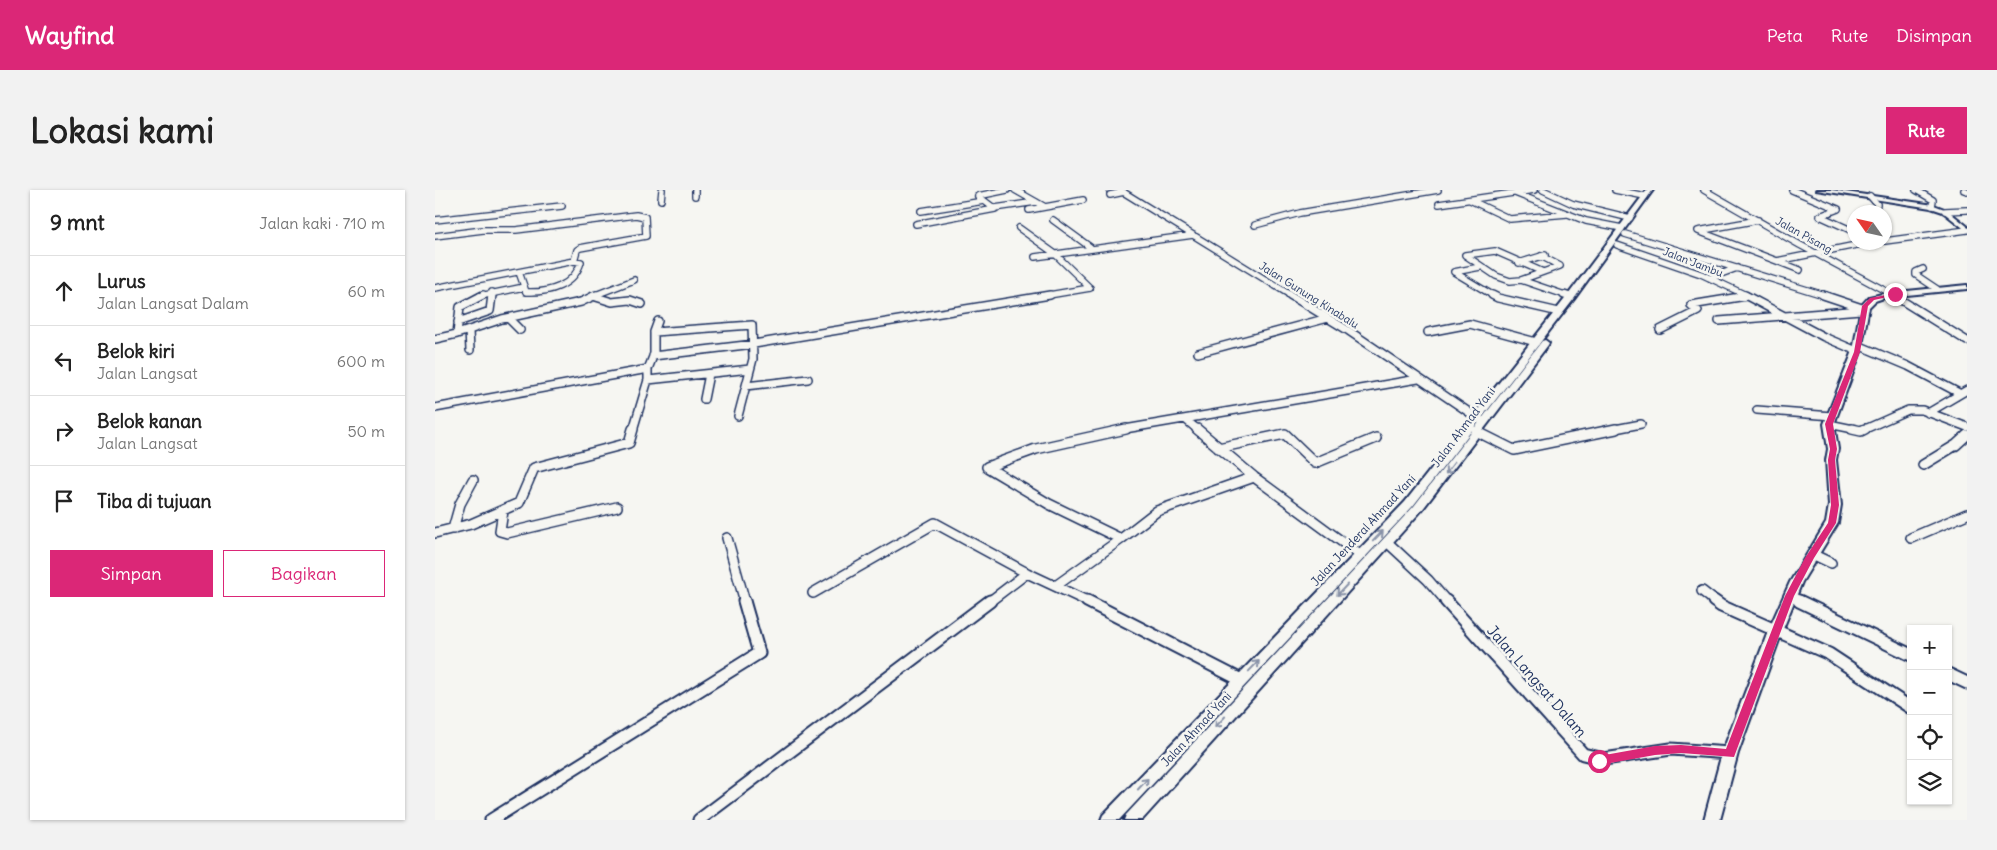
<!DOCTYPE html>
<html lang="id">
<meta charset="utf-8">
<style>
:root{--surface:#fff;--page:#f2f2f2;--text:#222;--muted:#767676;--line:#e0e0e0;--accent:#db2777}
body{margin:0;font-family:Delius,sans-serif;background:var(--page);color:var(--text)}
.controls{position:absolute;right:15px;bottom:15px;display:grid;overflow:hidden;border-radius:0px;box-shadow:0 1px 4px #0004}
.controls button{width:45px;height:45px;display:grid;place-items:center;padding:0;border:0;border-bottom:1px solid var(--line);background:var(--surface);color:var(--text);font:25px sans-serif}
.compass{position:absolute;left:1412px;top:15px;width:45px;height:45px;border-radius:50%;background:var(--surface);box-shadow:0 1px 4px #0004;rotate:304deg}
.stop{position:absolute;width:15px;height:15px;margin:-11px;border:4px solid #db2777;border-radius:50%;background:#fff}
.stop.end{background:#db2777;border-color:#fff;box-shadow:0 1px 5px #0008}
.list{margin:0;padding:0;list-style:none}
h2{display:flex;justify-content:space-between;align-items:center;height:65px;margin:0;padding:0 20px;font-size:21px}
h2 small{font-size:16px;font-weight:400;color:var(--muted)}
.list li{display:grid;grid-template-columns:32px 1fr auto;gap:15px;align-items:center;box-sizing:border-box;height:70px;padding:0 20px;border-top:1px solid var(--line)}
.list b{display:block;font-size:19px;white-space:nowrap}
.list p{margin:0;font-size:16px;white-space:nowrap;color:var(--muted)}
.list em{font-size:16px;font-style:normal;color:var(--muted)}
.actions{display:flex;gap:10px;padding:15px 20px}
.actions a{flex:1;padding:11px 0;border:1px solid var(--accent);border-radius:0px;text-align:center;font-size:18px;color:var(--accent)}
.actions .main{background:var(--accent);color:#fff}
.icon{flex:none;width:28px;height:28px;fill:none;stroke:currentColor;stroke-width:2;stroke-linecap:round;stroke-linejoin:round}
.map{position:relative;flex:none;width:1532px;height:630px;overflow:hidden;border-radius:0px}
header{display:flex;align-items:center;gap:30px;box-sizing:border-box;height:70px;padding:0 25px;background:var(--accent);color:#fff}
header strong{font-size:24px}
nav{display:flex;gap:28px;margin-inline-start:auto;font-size:18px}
.intro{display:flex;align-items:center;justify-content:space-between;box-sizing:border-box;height:120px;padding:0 30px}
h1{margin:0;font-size:35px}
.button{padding:12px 22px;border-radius:0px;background:var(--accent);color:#fff;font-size:18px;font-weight:700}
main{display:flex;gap:30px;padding:0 30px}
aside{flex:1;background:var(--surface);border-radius:0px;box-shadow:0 1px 4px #0004}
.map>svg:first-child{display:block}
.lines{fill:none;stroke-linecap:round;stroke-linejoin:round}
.street-far3-casing{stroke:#1b2f5e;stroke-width:8}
.street-far2-casing{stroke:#1b2f5e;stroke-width:10}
.street-far1-casing{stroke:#1b2f5e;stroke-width:12}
.street-casing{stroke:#1b2f5e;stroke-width:15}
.secondary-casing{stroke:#1b2f5e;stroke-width:4}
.street-far3{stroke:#f6f6f2;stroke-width:5.5}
.street-far2{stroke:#f6f6f2;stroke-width:7}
.street-far1{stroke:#f6f6f2;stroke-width:9}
.street{stroke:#f6f6f2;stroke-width:11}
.secondary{fill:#f6f6f2;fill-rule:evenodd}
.oneway{stroke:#8892a8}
.route{fill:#db2777}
.labels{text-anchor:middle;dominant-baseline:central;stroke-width:5;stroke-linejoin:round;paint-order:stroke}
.far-street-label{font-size:11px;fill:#1b2f5e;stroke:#f6f6f2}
.street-label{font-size:12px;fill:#1b2f5e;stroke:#f6f6f2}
.near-street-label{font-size:15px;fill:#1b2f5e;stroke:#f6f6f2}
</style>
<header>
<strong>Wayfind</strong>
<nav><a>Peta</a><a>Rute</a><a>Disimpan</a></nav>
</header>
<div class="intro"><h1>Lokasi kami</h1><a class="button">Rute</a></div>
<main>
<aside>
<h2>9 mnt<small>Jalan kaki · 710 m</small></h2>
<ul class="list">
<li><svg class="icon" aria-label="ahead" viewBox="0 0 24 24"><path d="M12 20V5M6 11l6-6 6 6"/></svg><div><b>Lurus</b><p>Jalan Langsat Dalam</p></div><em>60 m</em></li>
<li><svg class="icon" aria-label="left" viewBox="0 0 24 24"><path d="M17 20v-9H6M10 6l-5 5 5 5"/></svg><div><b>Belok kiri</b><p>Jalan Langsat</p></div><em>600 m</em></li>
<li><svg class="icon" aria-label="right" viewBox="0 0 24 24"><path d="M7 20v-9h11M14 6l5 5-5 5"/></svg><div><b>Belok kanan</b><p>Jalan Langsat</p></div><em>50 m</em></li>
<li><svg class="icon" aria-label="arrive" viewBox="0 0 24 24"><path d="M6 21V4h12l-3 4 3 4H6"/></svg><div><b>Tiba di tujuan</b></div></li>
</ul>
<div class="actions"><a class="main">Simpan</a><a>Bagikan</a></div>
</aside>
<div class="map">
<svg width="1532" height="630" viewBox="0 0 1532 630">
<rect width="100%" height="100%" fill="#f6f6f2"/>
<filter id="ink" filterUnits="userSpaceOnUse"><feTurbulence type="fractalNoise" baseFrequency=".02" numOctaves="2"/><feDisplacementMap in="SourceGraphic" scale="10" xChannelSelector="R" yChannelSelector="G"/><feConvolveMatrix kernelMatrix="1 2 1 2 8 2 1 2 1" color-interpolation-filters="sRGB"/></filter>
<g filter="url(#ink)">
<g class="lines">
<g class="street-far3-casing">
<path id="street-far3" d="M260,0V6
M580,0L610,17L594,20
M685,0L857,106
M1108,0L1138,14L1195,28
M1180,0L1210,6
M1269,0L1365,55L1460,106
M1357,0L1403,19L1385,26L1420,42
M1481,0L1498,10L1497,16
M1529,0L1532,1
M1080,3L1151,31L1187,38
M675,5L689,2
M543,6L572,0
M1435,6L1442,14L1441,19L1436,20
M226,10L227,0
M1035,10L1075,29L1132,24
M1004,14L1099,0
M610,17L648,10
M560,18L601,12
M486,21L549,11
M1510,21L1532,20
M0,30L127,16
M618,30L655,57
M1323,30L1263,41L1342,71L1436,52
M481,34L560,19L543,6
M820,35L865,23L1003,0
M584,38L619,63L655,98
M1190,44L1392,106
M0,46L48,40H81L201,25L210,27L211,46L145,58L142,60L139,71
M1450,51L1532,40
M1182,55L1266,84L1313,106
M600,67L758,45
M1342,71L1365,80
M1084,73L1110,65
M1045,77L1019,82L1059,106
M1488,79L1481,82V85L1502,99
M1108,82L1060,61L1030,65L1061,86L1075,91L1086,90L1133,106
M1275,88L1302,78
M1086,90L1125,76L1106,66
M0,98L139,71L146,72C139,96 114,103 91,102L84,82
M45,106L89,97
M57,106V102
M158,106L199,90
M608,106L655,98"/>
</g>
<g class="street-far2-casing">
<path id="street-far2" d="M855,105L914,141L1047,231
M1057,105L1063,108L1124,122
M1129,105L1136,107
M1310,105L1389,147L1422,161
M1388,105L1430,119
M1458,105L1532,151
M158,106L177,112L195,110L207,114
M73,128L85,140
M1284,131L1426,120
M23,132L55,121L57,105
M1225,140L1263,121L1256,115L1311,106
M34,141L35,160
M219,142L223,131
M993,142L1035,134L1101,152
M22,144L67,129L146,112L161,105
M0,149L22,144L25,117L48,105
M1423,155L1473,176L1524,203
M763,163L893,128
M218,166L319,154L615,105
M213,179L219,164V142L317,135L318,169L303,226
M311,196L373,189
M269,209L274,184
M0,218L213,179V190L315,179
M1322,220L1397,226
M1493,223L1532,200
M750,229L763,240
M1394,234L1423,240
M198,240L213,190
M684,240L983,189
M1175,240L1206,234
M1428,240L1473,220H1487L1532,237"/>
</g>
<g class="street-far1-casing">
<path id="street-far1" d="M762,239L819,287L925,365
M1417,239L1426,241L1430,239
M1041,241L1079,260L1181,239
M783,258L850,244L880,273L941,248
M1488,275L1521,255L1532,245
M552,277L601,259L691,239
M552,277L614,314L686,349L622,395
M68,321L65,341L72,343L182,317
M18,339L25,314L38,290
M0,343L36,334L84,313L99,278L194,253L198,239
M292,348L310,412
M1476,348L1532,324
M686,349L722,321L819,287
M952,352L993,390L1012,412
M1377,364L1396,373
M1267,401L1281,412
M378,403L500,333L592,383
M1355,406L1367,412
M554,412L592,383L654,412"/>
</g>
<g class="street-casing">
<path id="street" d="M652,411L806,490
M1011,411L1148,564L1169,569L1236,559L1295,563
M1279,411L1286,416L1394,464L1476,518
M1364,411L1476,465
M1513,484L1532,493
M56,630L324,463L309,411
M264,630L555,411"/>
</g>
<g class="secondary-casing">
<path id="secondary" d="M1212,0H1218L1139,109L978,316L684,630H666L668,625L970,312L1133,105Z
M1381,0H1397L1499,15L1512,20L1532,36V41L1508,22L1496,18Z
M1532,95V99L1452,107L1440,111L1434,117L1426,161L1399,234L1403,259L1401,270L1406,315L1403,333L1367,392L1348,439L1303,563L1285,630H1269L1287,563L1334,439L1355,392L1391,333L1394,315L1391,270L1393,259L1389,234L1418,161L1426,116L1434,107L1452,103Z
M1110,150L1114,153L1113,155L987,320L707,630H689L691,625L979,316L1107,151Z"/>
</g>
<use href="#street-far3" class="street-far3"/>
<use href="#street-far2" class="street-far2"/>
<use href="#street-far1" class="street-far1"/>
<use href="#street" class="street"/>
<use href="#secondary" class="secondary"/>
</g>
<defs><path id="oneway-shaft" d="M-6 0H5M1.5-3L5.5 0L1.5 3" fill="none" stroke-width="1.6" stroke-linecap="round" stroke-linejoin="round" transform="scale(1.25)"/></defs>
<g class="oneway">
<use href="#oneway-shaft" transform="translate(1015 278) rotate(127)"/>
<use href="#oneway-shaft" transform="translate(943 346) rotate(-46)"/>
<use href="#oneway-shaft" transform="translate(907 400) rotate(133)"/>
<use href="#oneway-shaft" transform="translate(819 476) rotate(-46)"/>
<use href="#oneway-shaft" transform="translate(785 532) rotate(133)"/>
<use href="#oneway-shaft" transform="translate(708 594) rotate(-47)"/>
</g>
</g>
<path class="route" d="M1462,103V105L1439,110L1433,116L1425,162L1398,234L1402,259L1400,270L1404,315L1401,333L1379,368L1359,406L1299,567L1246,563L1220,565L1164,575L1160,574L1158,571L1164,566L1220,556L1246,555L1291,559L1350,406L1370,368L1393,333L1396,315L1393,270L1395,259L1390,234L1419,162L1427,116L1435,108Z"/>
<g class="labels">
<g class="far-street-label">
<text transform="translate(1369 45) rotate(29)">Jalan Pisang</text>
<text transform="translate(1258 72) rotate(21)">Jalan Jambu</text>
<text transform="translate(874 105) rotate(32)">Jalan Gunung Kinabalu</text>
</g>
<g class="street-label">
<text transform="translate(1028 237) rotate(-53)">Jalan Ahmad Yani</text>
<text transform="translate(928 340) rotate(-47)">Jalan Jenderal Ahmad Yani</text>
<text transform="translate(761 539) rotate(-47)">Jalan Ahmad Yani</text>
</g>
<g class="near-street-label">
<text transform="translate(1102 491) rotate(49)">Jalan Langsat Dalam</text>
</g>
</g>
</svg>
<div class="controls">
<button>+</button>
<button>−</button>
<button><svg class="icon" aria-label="locate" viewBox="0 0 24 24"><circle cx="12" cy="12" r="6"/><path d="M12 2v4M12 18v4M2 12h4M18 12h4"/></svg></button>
<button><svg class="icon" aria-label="layers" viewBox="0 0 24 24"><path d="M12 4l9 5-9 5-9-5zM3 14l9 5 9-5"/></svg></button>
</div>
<svg class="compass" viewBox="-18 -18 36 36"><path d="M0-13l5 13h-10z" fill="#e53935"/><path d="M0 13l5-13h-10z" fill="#767676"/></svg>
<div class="stop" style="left:1164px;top:571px"></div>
<div class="stop end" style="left:1460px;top:104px"></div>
</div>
</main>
